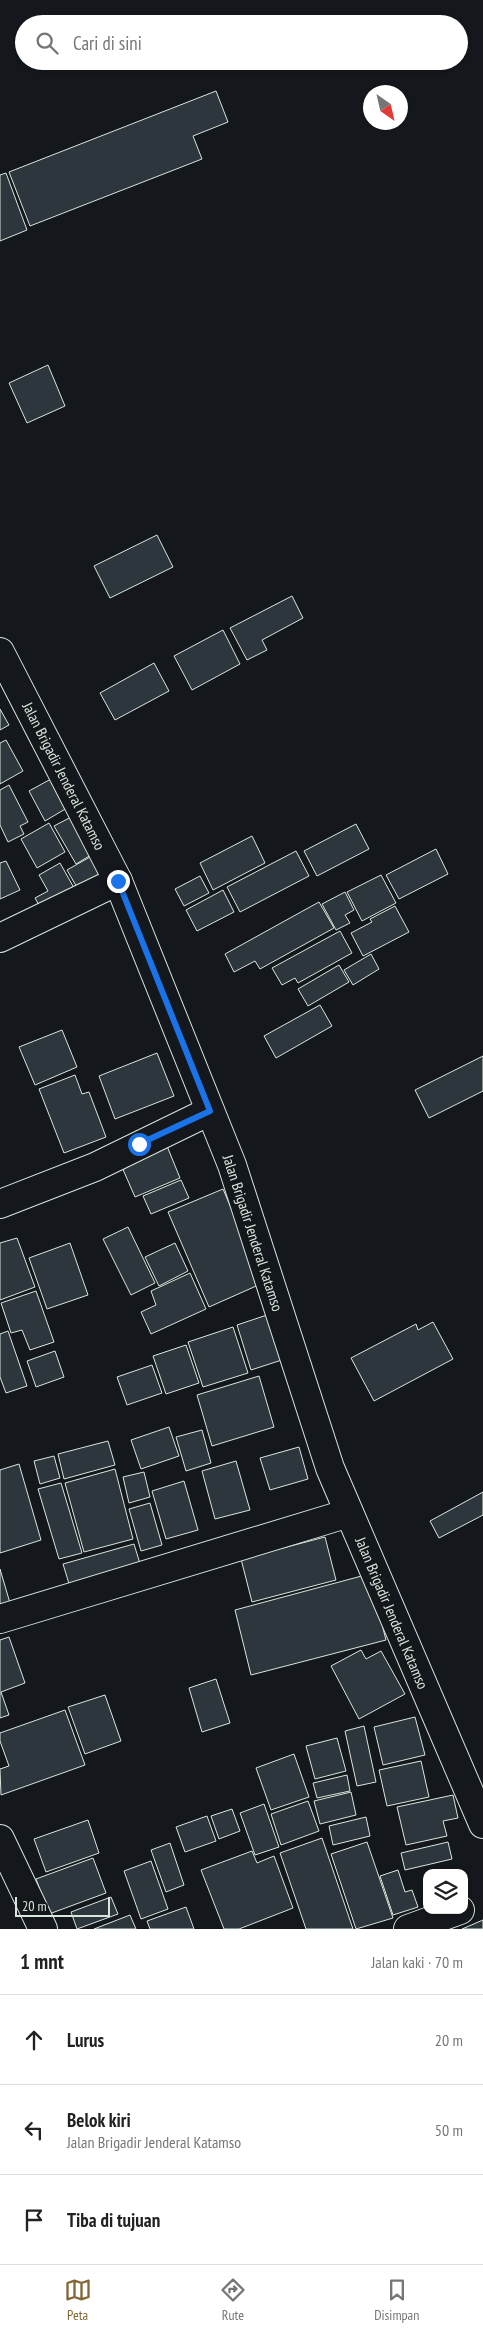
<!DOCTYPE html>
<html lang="id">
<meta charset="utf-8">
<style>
:root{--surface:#fff;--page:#f2f2f2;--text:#222;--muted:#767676;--line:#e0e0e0;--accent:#856535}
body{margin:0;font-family:"PT Sans Narrow",sans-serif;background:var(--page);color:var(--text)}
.controls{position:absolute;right:15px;bottom:15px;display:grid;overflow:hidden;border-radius:10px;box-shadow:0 1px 4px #0004}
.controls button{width:45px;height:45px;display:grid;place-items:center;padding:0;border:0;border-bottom:1px solid var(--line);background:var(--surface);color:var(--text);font:25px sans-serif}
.compass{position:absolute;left:363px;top:85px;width:45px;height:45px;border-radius:50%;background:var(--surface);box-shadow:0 1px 4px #0004;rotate:146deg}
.scale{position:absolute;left:15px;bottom:12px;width:95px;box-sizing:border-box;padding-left:5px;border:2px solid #d8e6dc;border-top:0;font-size:14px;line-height:18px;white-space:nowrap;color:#d8e6dc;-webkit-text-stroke:4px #14181c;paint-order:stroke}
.stop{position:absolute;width:15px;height:15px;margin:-11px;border:4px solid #1a73e8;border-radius:50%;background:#fff}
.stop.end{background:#1a73e8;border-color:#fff;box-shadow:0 1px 5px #0008}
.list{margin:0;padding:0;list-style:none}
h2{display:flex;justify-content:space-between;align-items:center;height:65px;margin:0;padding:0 20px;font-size:21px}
h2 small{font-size:16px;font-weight:400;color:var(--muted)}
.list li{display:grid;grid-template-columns:32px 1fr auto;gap:15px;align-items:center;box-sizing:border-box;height:90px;padding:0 20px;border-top:1px solid var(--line)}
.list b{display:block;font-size:19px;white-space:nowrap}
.list p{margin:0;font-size:16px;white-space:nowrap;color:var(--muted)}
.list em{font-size:16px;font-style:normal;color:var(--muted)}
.icon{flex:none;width:28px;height:28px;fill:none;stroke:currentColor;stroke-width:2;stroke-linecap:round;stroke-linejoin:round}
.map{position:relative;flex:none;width:483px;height:1929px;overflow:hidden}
.search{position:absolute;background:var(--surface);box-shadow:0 1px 4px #0004;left:15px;right:15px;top:15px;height:55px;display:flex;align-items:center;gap:12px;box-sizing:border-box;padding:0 18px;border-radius:28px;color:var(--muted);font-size:19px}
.sheet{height:335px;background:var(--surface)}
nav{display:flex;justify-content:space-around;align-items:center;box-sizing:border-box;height:70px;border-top:1px solid var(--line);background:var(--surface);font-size:14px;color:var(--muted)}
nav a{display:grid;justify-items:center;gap:2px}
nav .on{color:var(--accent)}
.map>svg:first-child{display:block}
.building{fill:#2c363c;stroke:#d8e6dc}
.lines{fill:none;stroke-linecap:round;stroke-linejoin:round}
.minor-casing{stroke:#d8e6dc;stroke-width:30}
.primary-casing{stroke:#d8e6dc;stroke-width:30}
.minor{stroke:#14181c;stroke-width:28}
.primary{stroke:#14181c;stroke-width:28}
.route{stroke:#1a73e8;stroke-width:6}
.labels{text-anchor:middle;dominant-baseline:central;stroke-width:4;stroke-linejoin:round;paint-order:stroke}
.street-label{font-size:15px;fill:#d8e6dc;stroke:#14181c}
</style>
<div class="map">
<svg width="483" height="1929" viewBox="0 0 483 1929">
<rect width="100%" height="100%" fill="#14181c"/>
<path class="building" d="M216,91L228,122L193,136L202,159L30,226L9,172Z
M6,173L27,230L0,241V175Z
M48,365L65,406L27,423L9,383Z
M157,535L173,567L110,598L94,566Z
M292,596L303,618L262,640L267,650L247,660L230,628Z
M223,630L240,664L192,690L174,656Z
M154,663L169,691L115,720L100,693Z
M0,709L9,725L0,730Z
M6,740L23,771L0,784V743Z
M51,779L67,808L45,821L29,791Z
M9,785L28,822L20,826L24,834L8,842L0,825V790Z
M75,815L96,852L76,864L54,826Z
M49,823L65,852L37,868L21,839Z
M356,824L369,849L317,876L304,851Z
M252,836L265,863L213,890L200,863Z
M436,849L448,874L399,899L386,875Z
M296,851L309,876L240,912L227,887Z
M97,853L108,873L82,896L67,870Z
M6,861L20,890L0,899V863Z
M60,863L78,895L44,914L35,898L48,891L39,875Z
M381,875L396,903L362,921L347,892Z
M200,876L209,893L184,906L175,889Z
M223,890L234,912L197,931L186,910Z
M345,892L354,910L345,915L350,923L336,930L322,904Z
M319,902L334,928L260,969L255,961L234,972L225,954Z
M395,906L409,932L363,956L351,933L372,922L370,919Z
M340,931L352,953L298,983L295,978L282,985L272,968Z
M371,954L379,969L353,985L344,970Z
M339,965L349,982L308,1006L298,989Z
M320,1005L332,1026L276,1058L264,1036Z
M62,1030L77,1067L35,1085L19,1047Z
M157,1053L174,1096L115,1119L99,1076Z
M483,1056V1091L429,1118L415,1090Z
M75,1075L82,1094L89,1092L106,1137L64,1153L39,1089Z
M167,1146L180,1178L135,1197L118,1158Z
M181,1180L189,1198L151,1214L143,1196Z
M223,1189L263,1283L209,1307L168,1212Z
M128,1227L155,1283L131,1295L103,1239Z
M17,1238L35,1287L0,1300V1243Z
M70,1243L88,1295L47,1309L29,1258Z
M175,1243L188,1271L159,1286L145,1257Z
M190,1273L206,1309L151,1334L141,1312L156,1305L151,1291Z
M36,1291L54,1342L30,1350L22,1330L11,1333L1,1303Z
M276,1312L291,1357L251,1370L237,1325Z
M433,1322L453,1359L374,1401L351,1358L416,1324L418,1330Z
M233,1327L248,1373L203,1387L188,1342Z
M8,1331L27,1386L6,1393L0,1377V1334Z
M186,1345L199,1383L166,1394L153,1356Z
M55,1351L64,1377L36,1387L27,1361Z
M152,1365L162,1393L127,1405L117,1377Z
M259,1376L274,1427L212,1446L197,1395Z
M169,1427L179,1456L141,1469L131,1440Z
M202,1430L211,1463L186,1471L176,1437Z
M108,1441L115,1465L64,1479L58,1454Z
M299,1447L308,1479L270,1490L260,1458Z
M54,1456L60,1478L40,1484L34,1461Z
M236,1461L250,1510L215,1519L202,1471Z
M19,1464L41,1540L0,1553V1470Z
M115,1469L133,1539L84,1552L65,1483Z
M144,1472L150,1497L129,1503L123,1477Z
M184,1481L198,1530L166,1539L152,1491Z
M61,1483L82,1553L59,1559L38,1489Z
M483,1492V1515L439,1538L430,1521Z
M150,1503L162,1545L141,1551L129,1509Z
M325,1537L336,1580L252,1602L241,1559Z
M134,1544L141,1567L70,1587L63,1564Z
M0,1569L10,1603L0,1607Z
M369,1574L386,1640L251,1675L235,1610Z
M9,1637L25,1683L1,1692L9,1715L0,1718V1640Z
M361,1650L366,1659L381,1651L405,1694L359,1719L331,1666Z
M216,1679L230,1723L202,1732L189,1688Z
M105,1695L121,1741L85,1754L68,1707Z
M65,1710L85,1765L1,1795L0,1769L9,1766L0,1741V1733Z
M415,1717L425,1755L383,1765L374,1727Z
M364,1726L376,1782L357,1786L345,1731Z
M337,1738L346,1771L315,1779L306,1746Z
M294,1754L309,1797L271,1810L256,1768Z
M421,1761L429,1797L387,1806L379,1770Z
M347,1775L350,1791L317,1798L313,1783Z
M351,1792L356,1815L320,1824L314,1801Z
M453,1795L458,1818L443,1821L447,1836L406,1845L397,1807Z
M308,1801L319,1831L281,1845L271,1814Z
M264,1804L279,1847L255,1855L240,1813Z
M232,1809L240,1831L219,1839L211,1816Z
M207,1816L216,1841L185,1852L176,1827Z
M366,1817L370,1836L333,1845L329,1826Z
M88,1820L99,1853L46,1872L34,1839Z
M322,1838L353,1929H306L280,1853Z
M367,1842L393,1918L356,1929L331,1854Z
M448,1842L452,1859L405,1870L401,1853Z
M170,1843L184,1885L166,1892L151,1850Z
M252,1851L257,1863L274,1856L293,1908L239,1929H224L201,1870Z
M93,1858L106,1893L49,1914L36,1879Z
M151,1861L168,1909L141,1919L124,1871Z
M398,1870L405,1892L412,1890L418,1907L393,1915L380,1876Z
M111,1897L118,1914L77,1929L71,1912Z
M186,1907L194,1929H150L147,1921Z
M130,1915L136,1929H94Z
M483,1920V1929H462Z"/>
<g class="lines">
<g class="minor-casing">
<path id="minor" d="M0,938L118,881
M0,1204L95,1167L210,1111
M0,1619L349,1513
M0,1839L43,1929
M408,1929L460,1910"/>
</g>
<g class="primary-casing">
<path id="primary" d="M0,652L118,881L232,1165L330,1468L483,1824"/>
</g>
<use href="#minor" class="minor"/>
<use href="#primary" class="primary"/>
</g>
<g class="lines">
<path class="route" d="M118,881L210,1111L139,1144"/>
</g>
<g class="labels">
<g class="street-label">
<text transform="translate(64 776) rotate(63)">Jalan Brigadir Jenderal Katamso</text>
<text transform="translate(253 1233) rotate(72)">Jalan Brigadir Jenderal Katamso</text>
<text transform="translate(392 1613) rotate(67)">Jalan Brigadir Jenderal Katamso</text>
</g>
</g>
</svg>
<div class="controls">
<button><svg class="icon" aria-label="layers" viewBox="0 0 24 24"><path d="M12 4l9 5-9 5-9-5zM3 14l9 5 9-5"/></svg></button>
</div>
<svg class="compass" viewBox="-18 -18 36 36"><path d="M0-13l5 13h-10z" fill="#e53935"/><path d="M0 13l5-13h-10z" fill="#767676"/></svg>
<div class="scale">20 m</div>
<div class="stop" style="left:139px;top:1144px"></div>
<div class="stop end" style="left:118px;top:881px"></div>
<div class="search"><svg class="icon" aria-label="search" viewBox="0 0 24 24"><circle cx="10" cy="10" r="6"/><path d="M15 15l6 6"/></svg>Cari di sini</div>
</div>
<section class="sheet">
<h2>1 mnt<small>Jalan kaki · 70 m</small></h2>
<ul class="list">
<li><svg class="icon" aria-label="ahead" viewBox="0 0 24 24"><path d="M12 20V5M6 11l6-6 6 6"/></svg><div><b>Lurus</b></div><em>20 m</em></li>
<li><svg class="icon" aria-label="left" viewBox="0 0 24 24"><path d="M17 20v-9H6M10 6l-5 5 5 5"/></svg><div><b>Belok kiri</b><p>Jalan Brigadir Jenderal Katamso</p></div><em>50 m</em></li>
<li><svg class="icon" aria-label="arrive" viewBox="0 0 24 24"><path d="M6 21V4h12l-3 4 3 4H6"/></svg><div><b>Tiba di tujuan</b></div></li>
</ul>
</section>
<nav>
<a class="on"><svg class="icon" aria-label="map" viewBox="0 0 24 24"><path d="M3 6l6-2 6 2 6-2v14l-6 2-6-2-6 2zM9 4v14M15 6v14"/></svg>Peta</a>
<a><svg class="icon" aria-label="directions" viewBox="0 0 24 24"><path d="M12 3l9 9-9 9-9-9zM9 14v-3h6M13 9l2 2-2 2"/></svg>Rute</a>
<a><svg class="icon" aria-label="saved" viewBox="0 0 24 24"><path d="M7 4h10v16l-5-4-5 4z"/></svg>Disimpan</a>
</nav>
